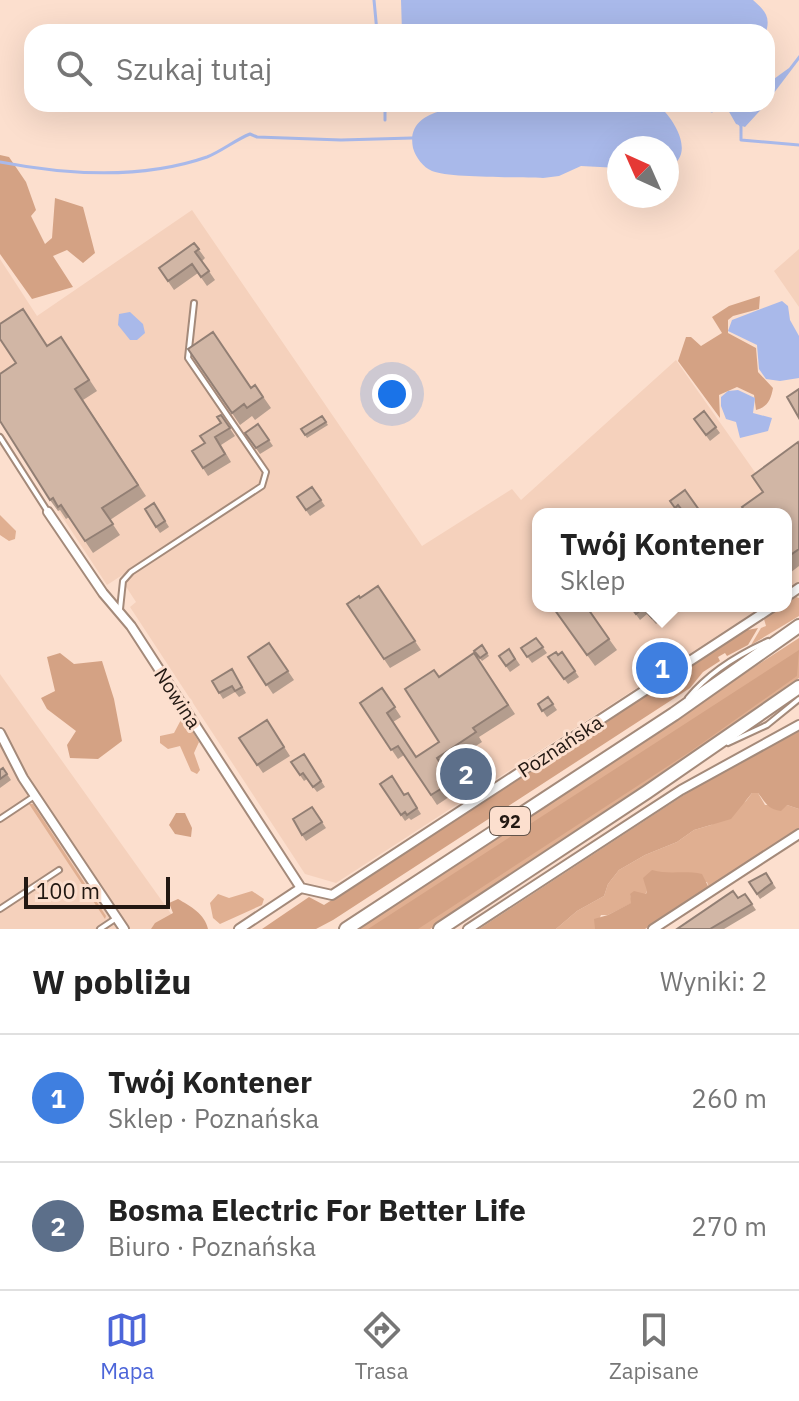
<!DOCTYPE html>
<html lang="pl">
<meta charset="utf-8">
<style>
:root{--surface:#fff;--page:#f2f2f2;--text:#222;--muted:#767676;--line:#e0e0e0;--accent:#4c65d9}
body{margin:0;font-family:"IBM Plex Sans",sans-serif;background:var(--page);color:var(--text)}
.compass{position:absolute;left:607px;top:136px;width:72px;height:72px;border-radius:50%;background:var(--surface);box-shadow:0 8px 32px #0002;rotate:315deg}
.scale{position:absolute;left:24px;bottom:20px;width:146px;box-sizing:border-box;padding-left:8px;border:4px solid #221812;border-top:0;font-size:22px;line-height:28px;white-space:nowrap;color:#221812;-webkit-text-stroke:6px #fcdfce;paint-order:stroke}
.you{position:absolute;left:392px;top:394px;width:28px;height:28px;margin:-20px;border:6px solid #fff;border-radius:50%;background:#1a73e8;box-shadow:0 0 0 12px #1a73e833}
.badge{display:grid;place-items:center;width:52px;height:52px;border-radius:50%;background:var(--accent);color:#fff;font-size:26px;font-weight:700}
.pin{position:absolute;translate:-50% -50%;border:4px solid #fff;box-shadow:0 2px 8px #0006}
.popup{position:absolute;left:532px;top:508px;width:260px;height:104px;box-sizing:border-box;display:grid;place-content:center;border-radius:16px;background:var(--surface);filter:drop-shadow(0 2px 6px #0005);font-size:26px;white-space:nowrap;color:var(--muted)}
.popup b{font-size:30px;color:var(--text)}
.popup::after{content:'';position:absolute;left:50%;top:100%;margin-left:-16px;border:16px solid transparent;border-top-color:var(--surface)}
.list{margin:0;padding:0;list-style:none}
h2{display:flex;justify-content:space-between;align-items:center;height:104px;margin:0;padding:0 32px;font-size:34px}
h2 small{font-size:26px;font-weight:400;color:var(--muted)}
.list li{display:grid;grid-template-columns:52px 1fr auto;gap:24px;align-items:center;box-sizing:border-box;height:128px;padding:0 32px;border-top:2px solid var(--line)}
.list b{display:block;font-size:30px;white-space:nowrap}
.list p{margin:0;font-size:26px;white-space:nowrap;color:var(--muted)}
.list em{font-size:26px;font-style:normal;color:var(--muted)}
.icon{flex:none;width:44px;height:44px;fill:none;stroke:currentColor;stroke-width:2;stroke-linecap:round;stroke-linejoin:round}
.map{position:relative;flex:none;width:799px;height:929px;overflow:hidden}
.search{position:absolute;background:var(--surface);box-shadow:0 8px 32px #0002;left:24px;right:24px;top:24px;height:88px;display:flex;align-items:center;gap:20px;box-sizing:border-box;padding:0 28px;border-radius:24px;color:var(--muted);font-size:30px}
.sheet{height:360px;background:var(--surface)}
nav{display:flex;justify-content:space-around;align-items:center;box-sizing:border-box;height:112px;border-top:2px solid var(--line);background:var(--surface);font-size:22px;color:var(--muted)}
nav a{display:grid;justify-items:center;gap:4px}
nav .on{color:var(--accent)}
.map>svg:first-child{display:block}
.built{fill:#f5d1bc}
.green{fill:#e0af91}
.forest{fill:#d4a284}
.water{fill:#a9b9ea}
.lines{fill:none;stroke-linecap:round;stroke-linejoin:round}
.stream{stroke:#a9b9ea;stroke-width:3}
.lane-casing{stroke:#a48a7a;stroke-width:8}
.street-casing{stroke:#a48a7a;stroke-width:12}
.primary-casing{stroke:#a48a7a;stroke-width:16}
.lane{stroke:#fff;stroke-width:4}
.street{stroke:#fff;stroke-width:8}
.primary{stroke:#fff;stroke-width:12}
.wall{fill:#b49d8e}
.building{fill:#d1b6a5;stroke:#927f74;stroke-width:2}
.labels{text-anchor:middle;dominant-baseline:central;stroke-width:6;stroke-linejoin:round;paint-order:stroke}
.shield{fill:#fcdfce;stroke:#63544a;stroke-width:2}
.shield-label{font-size:18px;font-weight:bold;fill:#221812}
.street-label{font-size:20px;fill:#221812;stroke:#fcdfce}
</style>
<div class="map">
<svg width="799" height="929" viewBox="0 0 799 929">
<rect width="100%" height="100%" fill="#fcdfce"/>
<path class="built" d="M192,210L422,546L512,489L521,500L676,360L757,475L799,451V583L786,591V514H538V606H763L336,883L305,874L130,607L136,602L123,582L265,488L262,484L107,585L0,422V259L37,316Z
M799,249V307L774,271Z
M0,674L182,929H0Z"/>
<path class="green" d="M0,515L16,531L15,539L9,541L0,535Z
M796,597L799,598V616L751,645L761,628L766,626L764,619Z
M799,638V678L685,759L430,929H352Z
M183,716L199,742L194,753L200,770L197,774L191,771L180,746L168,749L160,743V736L174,733Z
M752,793H758L765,805H787L799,809V829L709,888L707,882L647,891L645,895L630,894L632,903L608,915H601L595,929H556L577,911L604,896L608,884L619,870L645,855L677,842L694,830L711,825L746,801Z
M29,804H33L106,916L105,919Z
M252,891L264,899L262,905L220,924L213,918L210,903L218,894L229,898Z"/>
<path class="forest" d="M0,155L9,157L26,182L36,210L31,216L45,244L52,238L55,198L83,207L95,253L83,263L67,250L53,256L73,287L32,299L0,254Z
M760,296L759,309L733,316L728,320V333L756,348L758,372L773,388C771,399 768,407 756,410L754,395L737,387L719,395L720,418L678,361L686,337H691L701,346L722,333L712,317L729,306Z
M758,628L748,645L727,656L725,653L718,657L720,661L703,672L690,688L333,920L316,929H262L309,897L324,905L538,767L742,631Z
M799,650L797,676L691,751L418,929H368Z
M60,653L74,664L102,661L114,699L122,741L98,759L70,758L67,745L76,731L47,709L41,698L55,691L47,657Z
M799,731V809L787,805L781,811C767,809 766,803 758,793H752L731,819L694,830L677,842L645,855L619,870L608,884L604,896L577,911L556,929H479L713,776Z
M176,813H185L192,828L191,837L175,834L169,825Z
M652,870C669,875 684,870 702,874L709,888L645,929H595L594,919L608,915L631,903L630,894L634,891L646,894L647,891L643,878Z
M178,899C190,906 205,914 208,929H151L155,923L173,913L169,903Z"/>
<path class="water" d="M401,0H753C764,10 771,16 766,32H402Z
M799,55V60L767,102V84L789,68Z
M499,104H657C675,119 697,156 667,168V148H619V168L581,166L559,176L543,178C522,177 448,178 432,171C423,167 416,158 413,148C404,104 471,107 499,104Z
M741,104H766L745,127L736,124L728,110Z
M782,301L788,306L790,320L799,336V378L780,381L766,379L759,369L757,345L728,331L732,320Z
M130,312L143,324L145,333L137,340H130L118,325L119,314Z
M738,390L755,398L753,413L772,418L768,431L740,438L736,422L726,419L721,406V397L728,391Z"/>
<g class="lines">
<path class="stream" d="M374,0L377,32
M695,104L712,111
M385,120V111L392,109
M739,123L741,126V140L799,145
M0,162C67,175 141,180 207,157C222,151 235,140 250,134L257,137L341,140L412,138"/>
<g class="lane-casing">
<path id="lane" d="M0,437L48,512
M120,609L123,581L131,572L262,486L266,472L188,358L194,303
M688,698C709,672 737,655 768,641
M728,743L767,725L799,699
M461,775L475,799
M0,819L33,797
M0,909L59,870
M100,929L115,919"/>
</g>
<g class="street-casing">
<path id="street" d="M48,512L103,593L131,626L301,888
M786,597L799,588
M0,733L23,778L124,929
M301,888L332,895L774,606
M239,929L301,888
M468,929L681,790L799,725
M653,929L799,834"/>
</g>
<g class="primary-casing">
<path id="primary" d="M346,929L674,714L799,626
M440,929L647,792L799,687"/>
</g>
<use href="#lane" class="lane"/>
<use href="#street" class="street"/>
<use href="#primary" class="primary"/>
</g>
<path class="wall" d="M194,243L205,258L202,261L215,280L207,286L198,273L174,290L159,268Z
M61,337L97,391L83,400L146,496L110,520L120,535L93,553L69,517L66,519L60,510L58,511L50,500L47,346Z
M255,385L271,408L255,420L252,416L240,425L232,413L251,388Z
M704,411L720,433L710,441L694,419Z
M221,415L235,436L221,445L231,462L208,476L192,451L205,443L221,423Z
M322,416L328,425L307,438L301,429Z
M258,424L273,446L260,454L245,433Z
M799,445V566L786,576V514L763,492Z
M312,487L325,506L310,516L297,497Z
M670,501L702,514H679Z
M154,503L169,527L160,533L156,527Z
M378,586L421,650L390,668L347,604L360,598Z
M552,606L609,639L617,650L595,666Z
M630,606H660L666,617L656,624L647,614L640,620Z
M536,638L547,653L532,663L521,648Z
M269,643L294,680L273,694L248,657Z
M482,645L489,656L482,661L474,651Z
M509,649L520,665L510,672L499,656Z
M562,652L579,677L568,684L548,657L558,655Z
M474,653L515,714L479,737L482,742L443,767L458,791L437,805L404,755L398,759L360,703L382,688L401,717L393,722L416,757L439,742V677Z
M232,669L246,693L239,697L235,692L223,699L212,681Z
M548,697L557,710L547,717L538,704Z
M267,720L290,756L263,773L239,738Z
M304,754L325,787L317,792L307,779L304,781L291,762Z
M3,768L11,780L0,788V770Z
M380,784L405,795L408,793L421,814L411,820L409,818L405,821Z
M312,807L326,828L306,841L302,835Z
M766,873L776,888L760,899L749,882Z
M745,894L756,910L724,929H677Z"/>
<path class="building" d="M194,243L199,249L195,252L209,271L201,277L192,264L168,281L159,268Z
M23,309L47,346L61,337L89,380L75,389L138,485L102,508L113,524L85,541L61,505L58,507L53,498L50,500L0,421V374L16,363L0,339V324Z
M213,332L251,388L255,385L263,397L247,408L244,404L232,413L188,349Z
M799,389V418L787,397Z
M704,411L716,427L706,435L694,419Z
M221,415L230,428L215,437L225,454L203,468L192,451L205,443L200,436L221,423L217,417Z
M322,416L326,422L305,435L301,429Z
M258,424L269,440L256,448L245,433Z
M798,442L799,445V549L786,558V514H747L742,507L763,492L752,476Z
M312,487L321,500L306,510L297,497Z
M685,490L702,514H685L678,505L675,508L670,501Z
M154,503L165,521L156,527L145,509Z
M378,586L415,641L384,659L347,604L359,596L360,598Z
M552,606H586L609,639L587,655Z
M630,606H642L643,608L642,606H659L662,611L652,618L643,608L636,614Z
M536,638L543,647L527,657L521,648Z
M269,643L288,671L266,685L248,657Z
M482,645L487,653L480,658L474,651Z
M509,649L515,659L506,666L499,656Z
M556,652L558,655L562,652L575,671L564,679L548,657Z
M474,653L508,705L473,728L476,732L437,758L452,782L431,795L398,746L391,750L360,703L382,688L395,707L387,713L416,757L439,742L405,689L434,670L439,677Z
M232,669L242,687L235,691L232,686L219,693L212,681Z
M548,697L553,704L542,711L538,704Z
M267,720L284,747L257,765L239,738Z
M304,754L321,781L313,787L303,773L300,775L291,762Z
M3,768L7,774L0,779V770Z
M392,776L404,795L408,793L417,808L407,815L405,812L401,815L380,784Z
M312,807L322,822L302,835L293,819Z
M766,873L772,883L757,894L749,882Z
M733,891L738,898L745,894L752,904L710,929H677Z"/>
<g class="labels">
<rect class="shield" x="490" y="807" width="40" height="28" rx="6"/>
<g class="shield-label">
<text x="510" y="821">92</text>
</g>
<g class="street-label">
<text transform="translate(178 698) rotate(57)">Nowina</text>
<text transform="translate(560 746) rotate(-33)">Poznańska</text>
</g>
</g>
</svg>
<svg class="compass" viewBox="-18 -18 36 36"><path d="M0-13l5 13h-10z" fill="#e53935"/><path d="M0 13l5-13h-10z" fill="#767676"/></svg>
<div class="scale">100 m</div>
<div class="you"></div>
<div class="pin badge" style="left:662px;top:668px;background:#3f7fe0">1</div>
<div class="popup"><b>Twój Kontener</b>Sklep</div>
<div class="pin badge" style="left:466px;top:774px;background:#5c6f8a">2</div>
<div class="search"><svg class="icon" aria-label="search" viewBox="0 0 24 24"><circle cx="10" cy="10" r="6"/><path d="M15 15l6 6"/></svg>Szukaj tutaj</div>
</div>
<section class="sheet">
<h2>W pobliżu<small>Wyniki: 2</small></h2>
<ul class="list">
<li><span class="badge" style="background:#3f7fe0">1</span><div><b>Twój Kontener</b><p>Sklep · Poznańska</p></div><em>260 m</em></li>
<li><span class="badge" style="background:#5c6f8a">2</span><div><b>Bosma Electric For Better Life</b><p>Biuro · Poznańska</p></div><em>270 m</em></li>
</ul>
</section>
<nav>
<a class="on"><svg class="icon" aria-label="map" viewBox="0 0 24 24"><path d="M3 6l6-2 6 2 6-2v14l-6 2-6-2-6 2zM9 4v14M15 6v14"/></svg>Mapa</a>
<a><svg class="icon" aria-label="directions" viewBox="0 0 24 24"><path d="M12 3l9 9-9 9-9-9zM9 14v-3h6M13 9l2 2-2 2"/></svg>Trasa</a>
<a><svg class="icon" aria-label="saved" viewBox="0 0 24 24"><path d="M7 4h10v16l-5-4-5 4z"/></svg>Zapisane</a>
</nav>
